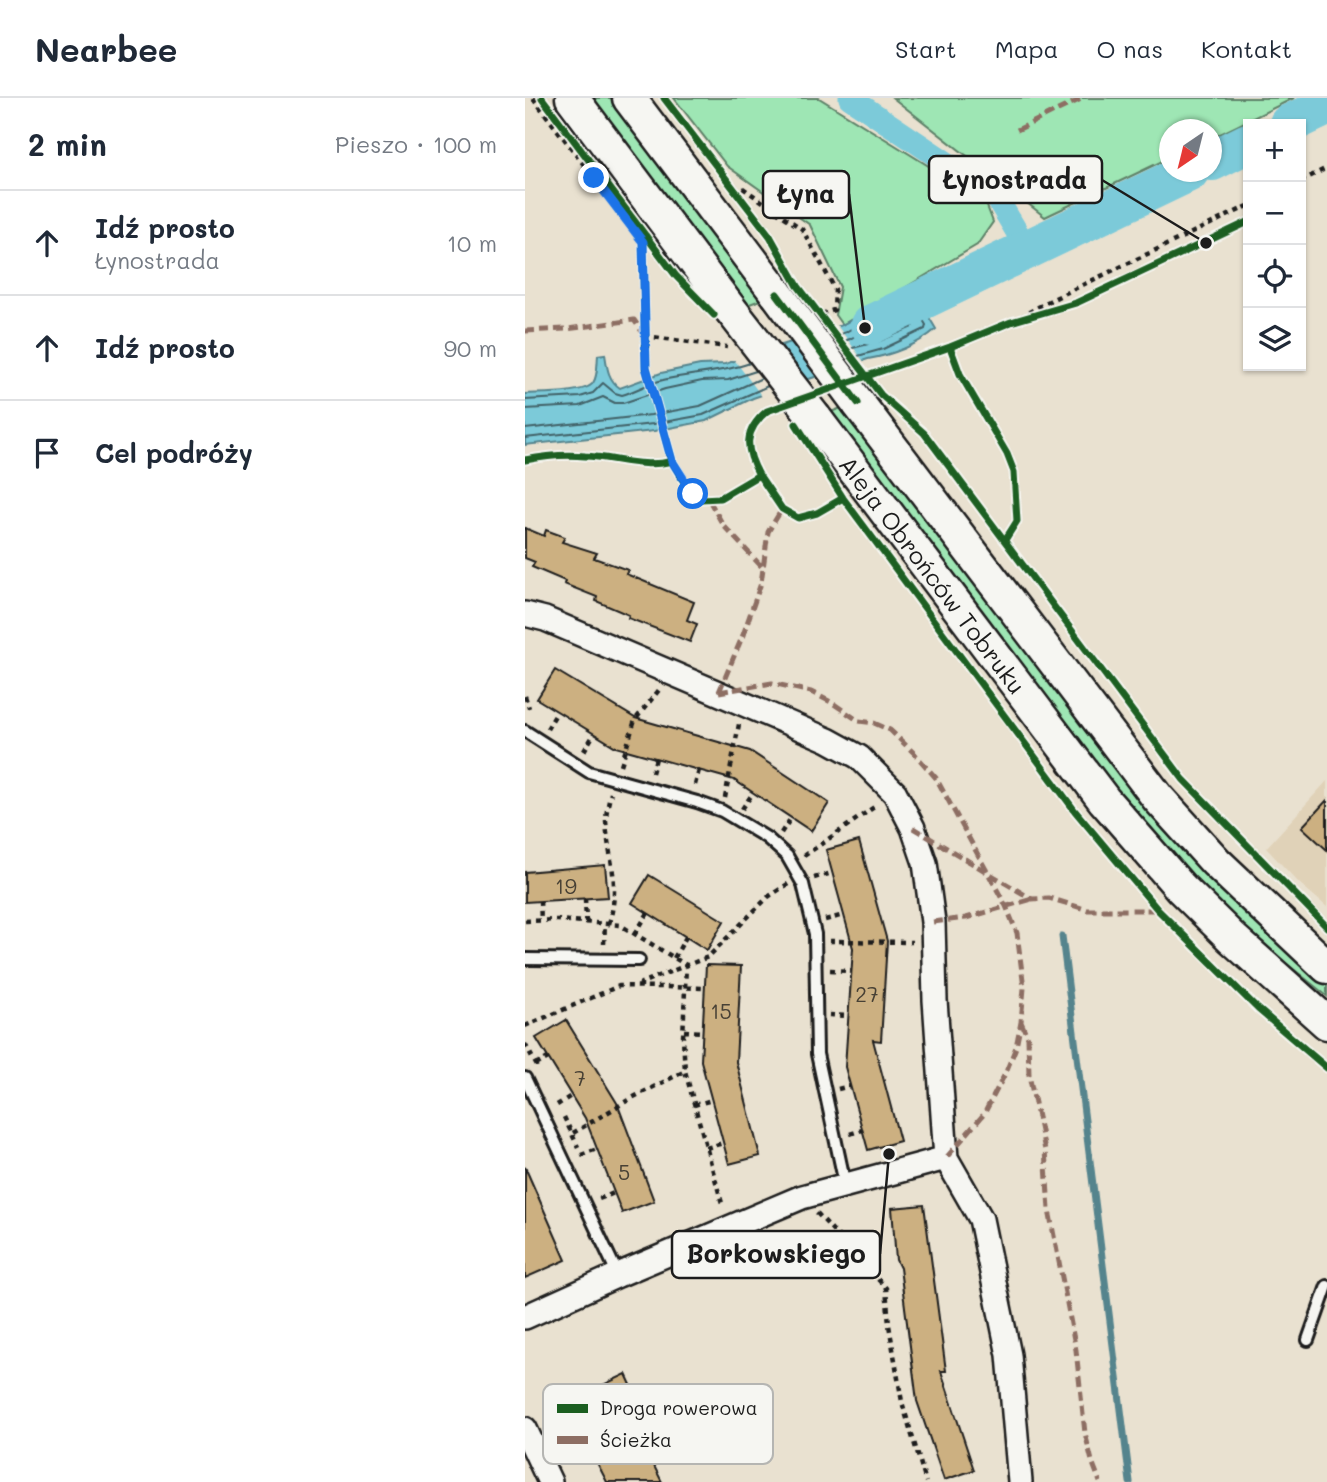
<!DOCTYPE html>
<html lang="pl">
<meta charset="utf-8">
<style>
:root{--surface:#fff;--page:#f6f6f7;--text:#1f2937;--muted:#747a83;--line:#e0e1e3}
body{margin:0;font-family:Mali,sans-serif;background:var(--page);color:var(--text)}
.controls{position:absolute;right:21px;top:21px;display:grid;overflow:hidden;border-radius:0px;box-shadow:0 2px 5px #0004}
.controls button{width:63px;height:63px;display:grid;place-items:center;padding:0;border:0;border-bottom:2px solid var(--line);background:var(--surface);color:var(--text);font:35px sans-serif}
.compass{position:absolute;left:634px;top:21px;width:63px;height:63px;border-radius:50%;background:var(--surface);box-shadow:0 2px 5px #0004;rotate:215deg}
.stop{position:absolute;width:21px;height:21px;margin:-16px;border:5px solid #1a73e8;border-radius:50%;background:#fff}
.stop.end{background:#1a73e8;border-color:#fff;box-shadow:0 2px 7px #0008}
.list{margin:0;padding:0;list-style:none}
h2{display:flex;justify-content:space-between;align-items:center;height:91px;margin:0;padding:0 28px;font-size:30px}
h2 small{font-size:23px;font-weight:400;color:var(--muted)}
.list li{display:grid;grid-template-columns:46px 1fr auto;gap:21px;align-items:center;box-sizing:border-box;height:105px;padding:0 28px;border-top:2px solid var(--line)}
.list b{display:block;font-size:26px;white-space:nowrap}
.list p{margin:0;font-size:23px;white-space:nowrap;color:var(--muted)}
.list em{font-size:23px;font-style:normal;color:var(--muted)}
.icon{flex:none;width:38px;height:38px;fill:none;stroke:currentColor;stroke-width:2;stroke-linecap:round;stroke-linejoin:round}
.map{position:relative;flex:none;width:802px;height:1384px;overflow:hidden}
header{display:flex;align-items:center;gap:42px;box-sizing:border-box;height:98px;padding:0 35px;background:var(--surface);border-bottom:2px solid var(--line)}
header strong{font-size:33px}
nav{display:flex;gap:38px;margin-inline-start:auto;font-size:24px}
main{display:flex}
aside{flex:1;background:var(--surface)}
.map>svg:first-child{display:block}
.built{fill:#e0d2b8}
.green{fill:#9ee6b4;stroke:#5d8168;stroke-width:2}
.water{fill:#7bcad9;stroke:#55848d;stroke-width:2}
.pier{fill:#e9e1d0}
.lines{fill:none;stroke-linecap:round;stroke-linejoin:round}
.shore{stroke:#426268;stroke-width:2}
.stream{stroke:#55848d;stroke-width:7}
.canal{stroke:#7bcad9;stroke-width:23}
.river{stroke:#7bcad9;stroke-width:40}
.building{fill:#ccb081;stroke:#1c1c1c;stroke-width:2}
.service-casing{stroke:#1c1c1c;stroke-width:16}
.minor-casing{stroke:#1c1c1c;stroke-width:28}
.secondary-casing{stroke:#1c1c1c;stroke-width:37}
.path{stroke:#1c1c1c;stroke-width:4.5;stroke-dasharray:5 5;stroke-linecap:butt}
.service{stroke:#f6f6f2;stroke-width:10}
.minor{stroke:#f6f6f2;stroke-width:23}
.secondary{stroke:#f6f6f2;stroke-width:32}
.secondary-bridge-casing{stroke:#1c1c1c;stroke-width:37;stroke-linecap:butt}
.secondary-bridge{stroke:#f6f6f2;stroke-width:32}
.quiet{stroke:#8d6e63;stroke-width:5;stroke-dasharray:10 5;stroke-linecap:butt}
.cycleway-casing{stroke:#f6f6f2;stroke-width:11}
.cycleway{stroke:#1b5e20;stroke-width:7}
.route{stroke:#1a73e8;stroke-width:9}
.labels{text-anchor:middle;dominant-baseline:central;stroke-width:5;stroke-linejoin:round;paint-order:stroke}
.number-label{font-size:21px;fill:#484135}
.street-label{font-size:24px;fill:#1c1c1c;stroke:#f6f6f2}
.key{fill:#f6f6f2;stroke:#b5b5b2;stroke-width:2}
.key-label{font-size:19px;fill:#1c1c1c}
.leader{fill:none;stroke:#1c1c1c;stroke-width:2.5}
.callout-dot{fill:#1c1c1c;stroke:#f6f6f2;stroke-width:2.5}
.callout{fill:#f6f6f2;stroke:#1c1c1c;stroke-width:2.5}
.callout-label{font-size:26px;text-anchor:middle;font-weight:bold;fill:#1c1c1c}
</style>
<header>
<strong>Nearbee</strong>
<nav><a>Start</a><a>Mapa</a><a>O nas</a><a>Kontakt</a></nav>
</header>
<main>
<aside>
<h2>2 min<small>Pieszo · 100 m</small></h2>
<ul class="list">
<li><svg class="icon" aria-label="ahead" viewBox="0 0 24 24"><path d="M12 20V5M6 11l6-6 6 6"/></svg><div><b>Idź prosto</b><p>Łynostrada</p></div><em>10 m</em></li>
<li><svg class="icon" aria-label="ahead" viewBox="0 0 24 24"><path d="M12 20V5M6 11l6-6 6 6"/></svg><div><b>Idź prosto</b></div><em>90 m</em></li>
<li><svg class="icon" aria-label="arrive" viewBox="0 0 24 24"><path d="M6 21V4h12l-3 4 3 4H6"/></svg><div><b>Cel podróży</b></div></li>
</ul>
</aside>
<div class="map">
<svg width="802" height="1384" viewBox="0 0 802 1384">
<rect width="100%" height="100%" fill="#e9e1d0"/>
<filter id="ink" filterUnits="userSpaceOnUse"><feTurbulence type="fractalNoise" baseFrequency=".0143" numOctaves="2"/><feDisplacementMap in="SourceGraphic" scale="14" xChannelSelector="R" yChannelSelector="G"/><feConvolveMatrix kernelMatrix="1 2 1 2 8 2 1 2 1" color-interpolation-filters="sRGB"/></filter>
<g filter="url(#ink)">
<path class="built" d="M802,683V809L774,785L741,750Z"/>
<path class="green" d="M65,0H86L238,201L222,207Z
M149,0H294L460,103L468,124L452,147L317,227L310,217L315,189L285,127L202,68Z
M368,0H769L687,40V32H645L644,60L520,119Z
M319,309L781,869L802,887V898L701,817L646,759L578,678L303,315Z"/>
<path class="water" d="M385,187L411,231C393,247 367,257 343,261L228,300L181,323L129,333L0,347V296C14,295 60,296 68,285C73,278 72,266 73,257L80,256C82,269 83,282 95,290L136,275L175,267L200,266L317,227Z"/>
<path class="pier" d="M311,226L340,265L297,280L267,240Z
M251,246L281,286L238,300L208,260Z"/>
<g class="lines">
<path class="shore" d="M306,239L321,234L380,198L384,199L401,227L400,231L358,251L322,261
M311,246L325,241L378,210L381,211L389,225L387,229L355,243L316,253
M0,302L55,299L68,295L78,285L90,295L97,297C111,293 123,285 138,282C168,275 197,275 225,265
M0,311L55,308L78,299L90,305H98L140,291L177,283L203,282L231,273
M0,331L126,317L175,308L237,280
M0,340L128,326L178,317L243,288"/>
<path class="stream" d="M537,838L605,1384"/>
<path class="canal" d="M325,0L470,97L502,151"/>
<path class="river" d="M764,26L802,8
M687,63L723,45
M345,227L664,74"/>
</g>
<path class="building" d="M0,430L19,438L21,432L40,439L37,444L72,455L69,460L103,472L101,476L169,504L162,522L172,526L165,544L103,520L104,517L71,503L72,499L39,486L40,483L7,469L10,464L0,460Z
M30,572L110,620L225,653L304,705L286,733L209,682L91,649L12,601Z
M802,702V752L777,729Z
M334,743L362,843L356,943L348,942L375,1043L343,1052L320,969L328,850L301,752Z
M80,767L83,799L0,804V774Z
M124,777L199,823L182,852L107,805Z
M181,867L216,868L211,964L235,1058L204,1066L176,963Z
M41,922L92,1005L129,1103L97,1115L60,1020L11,940Z
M0,1069L41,1162L0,1180Z
M399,1107L421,1273H416L449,1372L419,1382L392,1303L375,1170L371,1162L367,1110Z
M101,1276L126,1330L112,1334L137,1384H82L68,1357L82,1351L57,1297Z"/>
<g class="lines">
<g class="service-casing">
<path id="service" d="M0,633L64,674L172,704L197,713L242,740L262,758L278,786L290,836L292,956L320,1086
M0,861L114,862
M0,980L93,1177
M783,1242L802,1188"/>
</g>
<g class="minor-casing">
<path id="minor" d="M0,516L20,521L303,642L334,659L370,695L388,730L400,765L408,824L410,902L421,1060L456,1121L484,1257L495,1384
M0,1219L93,1177L277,1099L421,1060
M0,1331L25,1384"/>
</g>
<g class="secondary-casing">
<g id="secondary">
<path d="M47,0L206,212"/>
<path d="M104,0L252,196"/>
<path d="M333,305L633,700L691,764L802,869"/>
<path id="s1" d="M290,320L579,702L656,790L707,840L802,925"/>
</g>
</g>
<path class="path" d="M8,0L118,144
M776,83L802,70
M209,91L215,88L277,131L310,191L309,212L296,216
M120,139L118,144L121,269L147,363L161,387L176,401L195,400L234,377C220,351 218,333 242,313
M486,224L526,202L723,108
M120,238L202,249
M425,249L435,276L482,356L489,374L492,423L480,442
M0,362C20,358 40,356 60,358C89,359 119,371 147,363
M234,377L257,411L273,420L292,415L318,400
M0,598L4,610
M22,631L32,614
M59,653L69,636
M96,667L110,622L134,592
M127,675L131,660
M170,687L174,672
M200,700L214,626
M217,711L228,695
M256,735L266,720
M279,758L352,707
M289,780L307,775
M60,800L61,824
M15,803L16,822
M300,822L319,817
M0,823L33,822L95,827L161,867L158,940L160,973L198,1109
M84,826C96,782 83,763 81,722C81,713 84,703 86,695
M110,836L123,815
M304,843L387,844
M79,846L80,826
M149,860L161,839
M305,872L326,873
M116,889V885L183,859L243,799L263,786
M304,917L323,918
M0,928L94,888L180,890
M159,933L178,934
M0,946L12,968
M11,967L23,960
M313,991L325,988
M32,1007L46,998
M169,1007L187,1002
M39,1019L53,1049
M48,1035L105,1001L160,973
M325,1036L337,1032
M181,1050L198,1045
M56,1057L72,1051
M74,1101L89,1095
M292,1115L361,1190L364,1227L377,1304L401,1384"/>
<use href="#service" class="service"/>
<use href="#minor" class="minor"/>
<use href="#secondary" class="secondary"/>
<g class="secondary-bridge-casing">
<path id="secondary-bridge" d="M252,196L333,305
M206,212L290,320"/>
</g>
<use href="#secondary-bridge" class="secondary-bridge"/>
<path class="quiet" d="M492,32L558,0
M0,233L42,231L109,222L118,235
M184,402L198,427L237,469
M194,594L247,585L286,594L306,604L334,623L349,625L365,632L389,655L411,680L481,808L492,835L499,890L496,924L491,949L481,974L459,1016L421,1060
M194,594L218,537L236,485L243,434L257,411
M388,730L507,801L524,800L563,812H633
M408,824L441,820L507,801
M496,924L503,940L504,977L520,1052L524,1112L551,1252L560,1335L567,1363L575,1384"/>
<g class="cycleway-casing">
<path id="cycleway" d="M17,0L151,178L189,217
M139,0L245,138L273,188L356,297L399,335L658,681L802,829
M121,138L118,144L121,269L147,363L161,387L176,401L195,400L234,377C220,351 218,333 242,313L425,249L486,224L551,205L723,124
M252,196L333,305
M425,249L435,276L482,356L489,374L492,423L480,442
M271,326L318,400L550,713L633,812L733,911L802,970
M0,362C20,358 40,356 60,358C89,359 119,371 147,363
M234,377L257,411L273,420L292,415L318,400"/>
</g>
<use href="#cycleway" class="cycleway"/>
</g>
</g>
<g class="lines" filter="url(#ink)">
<path class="route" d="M69,80L118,144L121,269L147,363L168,396"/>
</g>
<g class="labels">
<g class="number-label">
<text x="41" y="787">19</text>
<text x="342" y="895">27</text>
<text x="196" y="912">15</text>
<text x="55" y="979">7</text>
<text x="99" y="1073">5</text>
</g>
<g class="street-label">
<text stroke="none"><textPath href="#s1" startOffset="196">Aleja Obrońców Tobruku</textPath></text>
</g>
</g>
<rect x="18" y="1286" width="230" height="80" rx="10" class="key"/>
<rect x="32" y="1306" width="31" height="9" fill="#1b5e20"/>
<rect x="32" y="1338" width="31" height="8" fill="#8d6e63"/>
<g class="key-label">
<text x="75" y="1317">Droga rowerowa</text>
<text x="75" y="1349">Ścieżka</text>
</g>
<path class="leader" d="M681 145L577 82M340 230L324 96M364 1056L355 1156"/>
<g class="callout-dot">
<circle cx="681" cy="145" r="7"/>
<circle cx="340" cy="230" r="7"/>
<circle cx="364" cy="1056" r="7"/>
</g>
<g class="callout">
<rect x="404" y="58" width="173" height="47" rx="7"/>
<rect x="238" y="73" width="86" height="47" rx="7"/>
<rect x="147" y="1133" width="208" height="47" rx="7"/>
</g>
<g class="callout-label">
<text x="490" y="91">Łynostrada</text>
<text x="281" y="105">Łyna</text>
<text x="251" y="1165">Borkowskiego</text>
</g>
</svg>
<div class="controls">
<button>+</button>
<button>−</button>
<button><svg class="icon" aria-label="locate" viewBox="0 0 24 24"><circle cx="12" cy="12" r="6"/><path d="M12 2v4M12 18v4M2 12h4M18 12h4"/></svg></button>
<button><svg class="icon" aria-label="layers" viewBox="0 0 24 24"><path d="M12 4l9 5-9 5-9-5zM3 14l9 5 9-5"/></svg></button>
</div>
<svg class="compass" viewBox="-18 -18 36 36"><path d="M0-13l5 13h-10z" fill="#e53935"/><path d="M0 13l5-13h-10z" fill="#747a83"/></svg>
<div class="stop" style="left:168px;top:396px"></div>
<div class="stop end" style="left:69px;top:80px"></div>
</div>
</main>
